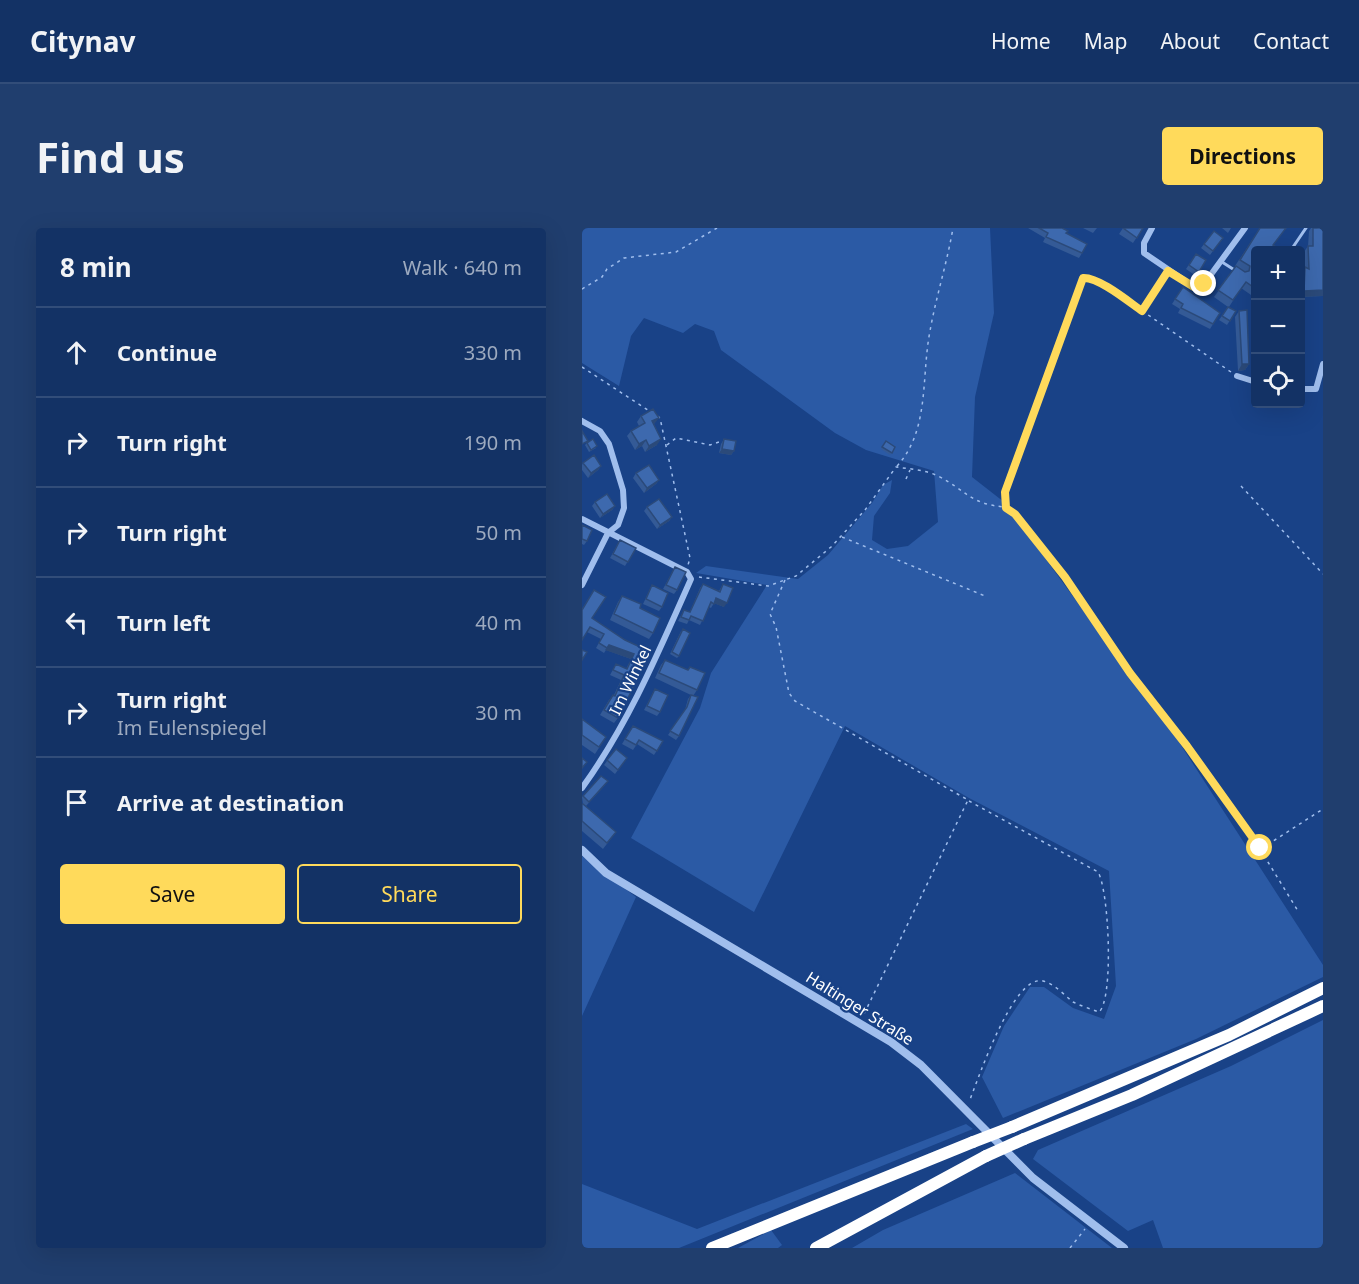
<!DOCTYPE html>
<meta charset="utf-8">
<style>
:root{--surface:#133265;--page:#203e6e;--text:#f1f3f6;--muted:#9daabf;--line:#324d79;--accent:#ffda5b}
body{margin:0;font-family:"Noto Sans",sans-serif;background:var(--page);color:var(--text)}
.controls{position:absolute;right:18px;top:18px;display:grid;overflow:hidden;border-radius:6px;box-shadow:0 6px 24px #0002}
.controls button{width:54px;height:54px;display:grid;place-items:center;padding:0;border:0;border-bottom:2px solid var(--line);background:var(--surface);color:var(--text);font:30px sans-serif}
.stop{position:absolute;width:18px;height:18px;margin:-14px;border:4px solid #ffda5b;border-radius:50%;background:#fff}
.stop.end{background:#ffda5b;border-color:#fff;box-shadow:0 2px 6px #0008}
.list{margin:0;padding:0;list-style:none}
h2{display:flex;justify-content:space-between;align-items:center;height:78px;margin:0;padding:0 24px;font-size:26px}
h2 small{font-size:20px;font-weight:400;color:var(--muted)}
.list li{display:grid;grid-template-columns:39px 1fr auto;gap:18px;align-items:center;box-sizing:border-box;height:90px;padding:0 24px;border-top:2px solid var(--line)}
.list b{display:block;font-size:22px;white-space:nowrap}
.list p{margin:0;font-size:20px;white-space:nowrap;color:var(--muted)}
.list em{font-size:20px;font-style:normal;color:var(--muted)}
.actions{display:flex;gap:12px;padding:18px 24px}
.actions a{flex:1;padding:14px 0;border:2px solid var(--accent);border-radius:6px;text-align:center;font-size:21px;color:var(--accent)}
.actions .main{background:var(--accent);color:#111}
.icon{flex:none;width:33px;height:33px;fill:none;stroke:currentColor;stroke-width:2;stroke-linecap:round;stroke-linejoin:round}
.map{position:relative;flex:none;width:741px;height:1020px;overflow:hidden;border-radius:6px}
header{display:flex;align-items:center;gap:36px;box-sizing:border-box;height:84px;padding:0 30px;background:var(--surface);border-bottom:2px solid var(--line)}
header strong{font-size:28px}
nav{display:flex;gap:33px;margin-inline-start:auto;font-size:21px}
.intro{display:flex;align-items:center;justify-content:space-between;box-sizing:border-box;height:144px;padding:0 36px}
h1{margin:0;font-size:42px}
.button{padding:15px 27px;border-radius:6px;background:var(--accent);color:#111;font-size:21px;font-weight:700}
main{display:flex;gap:36px;padding:0 36px}
aside{flex:1;background:var(--surface);border-radius:6px;box-shadow:0 6px 24px #0002}
.map>svg:first-child{display:block}
.green{fill:#2b5aa5}
.lines{fill:none;stroke-linecap:round;stroke-linejoin:round}
.path{stroke:#a0beed;stroke-width:1.5;stroke-dasharray:3 4.5;stroke-linecap:butt}
.service{stroke:#a0beed;stroke-width:3}
.minor{stroke:#a0beed;stroke-width:6}
.tertiary{stroke:#a0beed;stroke-width:8}
.motorway{stroke:#fff;stroke-width:12}
.motorway-bridge{stroke:#fff;stroke-width:12}
.wall{fill:#345a96}
.shaded-wall{fill:#2b4a7a}
.building{fill:#3d69ae;stroke:#2b4a7a;stroke-width:1.5}
.route{stroke:#ffda5b;stroke-width:8}
.labels{text-anchor:middle;dominant-baseline:central;stroke-width:4.5;stroke-linejoin:round;paint-order:stroke}
.street-label{font-size:16px;fill:#fff;stroke:#194287}
</style>
<header>
<strong>Citynav</strong>
<nav><a>Home</a><a>Map</a><a>About</a><a>Contact</a></nav>
</header>
<div class="intro"><h1>Find us</h1><a class="button">Directions</a></div>
<main>
<aside>
<h2>8 min<small>Walk · 640 m</small></h2>
<ul class="list">
<li><svg class="icon" aria-label="ahead" viewBox="0 0 24 24"><path d="M12 20V5M6 11l6-6 6 6"/></svg><div><b>Continue</b></div><em>330 m</em></li>
<li><svg class="icon" aria-label="right" viewBox="0 0 24 24"><path d="M7 20v-9h11M14 6l5 5-5 5"/></svg><div><b>Turn right</b></div><em>190 m</em></li>
<li><svg class="icon" aria-label="right" viewBox="0 0 24 24"><path d="M7 20v-9h11M14 6l5 5-5 5"/></svg><div><b>Turn right</b></div><em>50 m</em></li>
<li><svg class="icon" aria-label="left" viewBox="0 0 24 24"><path d="M17 20v-9H6M10 6l-5 5 5 5"/></svg><div><b>Turn left</b></div><em>40 m</em></li>
<li><svg class="icon" aria-label="right" viewBox="0 0 24 24"><path d="M7 20v-9h11M14 6l5 5-5 5"/></svg><div><b>Turn right</b><p>Im Eulenspiegel</p></div><em>30 m</em></li>
<li><svg class="icon" aria-label="arrive" viewBox="0 0 24 24"><path d="M6 21V4h12l-3 4 3 4H6"/></svg><div><b>Arrive at destination</b></div></li>
</ul>
<div class="actions"><a class="main">Save</a><a>Share</a></div>
</aside>
<div class="map">
<svg width="741" height="1020" viewBox="0 0 741 1020">
<rect width="100%" height="100%" fill="#194287"/>
<path class="green" d="M0,0H408L412,85L393,169L390,249L422,274L593,508L741,737V749L614,811L421,890L400,849L422,798L448,759H462L491,780L522,791L534,758L527,643L387,570L263,498L172,684L49,610L118,480L129,445L185,357L114,345L124,338L216,351L246,327L290,275L301,257L310,252L308,265L292,288L290,312L305,321L326,318L356,294L352,243L284,222L253,205L139,122L132,103L113,96L101,105L62,90L49,108L37,158L0,135Z
M0,628L54,669L0,788Z
M741,792V1020H581L571,992L546,1003L451,931L456,922L649,838Z
M384,896L391,901L97,1020H0V956L115,1001Z
M433,945L530,1020H270L301,1002Z
M189,1002L200,1017L196,1020H156Z"/>
<g class="lines">
<path class="path" d="M0,61L20,49L25,41L42,30L94,24L135,0
M561,82L583,48
M0,139L78,190L108,330L106,337
M649,144L527,60L506,49L501,50L423,264L424,280L433,286L483,349L547,445L605,517L676,620L685,617L741,581
M85,217L94,210L128,217L146,211
M315,238C348,202 339,149 348,103C354,69 365,35 371,0
M324,251L328,242
M659,258L741,346
M260,309L403,368
M117,349L186,358L214,348L249,319L283,282L314,239C328,241 344,242 356,248C384,262 387,276 423,279
M203,352L188,386L194,399L207,465L213,473L386,572L282,786
M387,573L516,644C527,662 532,771 517,784C509,781 499,778 491,774C482,767 473,756 461,753C431,746 396,852 387,874
M678,621L716,683
M488,1020L503,1001"/>
<path class="service" d="M709,22L724,0
M640,34L654,43"/>
<path class="minor" d="M570,0L562,15V25L612,59L622,56L663,0
M655,148L674,154
M718,161H734L741,136
M0,193L18,203L27,216L41,262L42,280L36,297L26,305L0,357
M0,291L105,344L109,351C77,423 47,495 0,560"/>
<path class="tertiary" d="M0,622L24,645L309,814L339,837L451,950L542,1020"/>
<path class="motorway" d="M430,899L647,807L741,760
M442,911L550,867L741,778
M130,1020L391,914
M234,1020L404,928"/>
<path class="motorway-bridge" d="M391,914L430,899
M404,928L442,911"/>
</g>
<path class="wall" d="M446,0H480L500,25L497,30L461,14L463,10Z
M501,0H515L511,5Z
M541,0H561L551,15L537,6Z
M640,0H649L646,5Z
M678,0L674,22V67L672,69L659,60L647,79L654,83L645,97L637,92L646,79L632,69L654,39L653,38Z
M729,0H741V68L718,69V45L722,40V24L726,18L727,3Z
M632,3L641,10L628,27L619,20Z
M614,26L624,32L614,48L604,41Z
M601,59L638,85L628,101L596,85L598,81L590,76Z
M657,83L667,136L663,142L656,143L653,89Z
M59,188L73,195L71,196L75,217L63,224L60,218L53,222L45,208L49,203L57,198L55,194Z
M142,211L152,223L149,227L137,225L139,216Z
M304,213L313,219L308,227L299,221Z
M5,215L14,220L7,224L3,217Z
M1,235L19,238L16,242L6,250L0,242V237Z
M54,245L77,252L74,256L62,265L51,250Z
M13,274L33,278L30,282L18,290L10,278Z
M65,279L90,289L87,293L75,301L62,283Z
M0,297L5,313L2,317L0,316Z
M38,312L54,320L43,338L28,330Z
M93,339L95,362L92,366L81,361Z
M121,356L137,363L141,356L142,379L132,375L129,380L127,379L118,397L107,392L105,396L96,393L102,382L108,384L118,360Z
M70,357L80,379L77,383L61,376Z
M12,362L10,390L43,412L69,424L36,490L32,495L18,487L27,472L32,467L39,452L28,447L34,436L44,441L49,431L24,422L22,425L14,420L19,411L5,404L0,412V381Z
M40,368L58,380L71,405L67,411L28,392L36,374Z
M99,403L97,428L95,430L88,426Z
M83,432L106,442L108,439L115,462L111,468L97,508L94,512L86,507L103,482L106,471L109,467L111,468L73,450L79,437Z
M73,461L78,484L75,488L62,482Z
M0,491L24,509L13,526L0,517Z
M51,498L81,513L72,527L55,516L51,522L40,516Z
M34,521L45,530L33,546L22,537Z
M19,548L23,557L4,578L34,604L21,621L0,603V577L1,576L0,569Z"/>
<path class="shaded-wall" d="M741,62V68L718,69L722,63Z
M660,136H667L663,142L656,143Z
M77,190L73,195L66,199L70,193Z
M79,211L75,217L63,224L67,218Z
M64,212L60,218L53,222L57,216Z
M140,221L152,223L149,227L137,225Z
M19,238L16,242L6,250L9,245Z
M77,252L74,256L62,265L65,260Z
M33,278L30,282L18,290L21,286Z
M90,289L87,293L75,301L78,297Z
M134,370L145,375L142,379L131,375Z
M27,417L52,426L49,431L23,422Z"/>
<path class="building" d="M457,0H480L486,3L484,5L505,16L500,25L464,9L466,5Z
M541,0H561L555,10Z
M678,0H704L691,17L699,22H674V61L664,54L651,72L636,62L654,38L663,44L667,43L668,38L658,32Z
M731,0H741V62L722,63L723,39L727,41L726,18H731Z
M632,3L641,10L631,23L622,16Z
M614,26L624,32L617,44L607,37Z
M601,59L638,85L631,96L599,80L601,76L593,71Z
M646,79L654,83L648,93L640,88Z
M665,82L667,136H660L657,83Z
M71,181L77,190L70,193L79,211L67,218L64,212L57,216L49,203L63,195L59,188Z
M0,203L6,213L0,216Z
M11,211L15,218L9,222L5,215Z
M142,211L154,213L152,223L140,221Z
M304,213L313,219L310,225L300,219Z
M12,227L19,238L9,245L1,235Z
M67,237L77,252L65,260L54,245Z
M25,266L33,278L21,286L13,274Z
M77,271L90,289L78,297L65,279Z
M0,297L10,302L5,313L0,311Z
M38,312L54,320L46,334L31,326Z
M93,339L104,344L95,362L84,357Z
M121,356L138,364L141,356L151,360L145,375L134,370L132,376L129,374L121,393L109,388L107,392L99,389L102,382L108,384Z
M70,357L86,365L80,379L64,371Z
M12,362L24,369L10,390L43,412L69,424L36,490L22,482L31,467L33,468L42,447L31,442L34,436L45,441L52,426L27,417L25,420L17,415L22,406L8,399L0,412V382Z
M40,368L59,376L58,380L78,390L71,405L32,386Z
M101,401L108,405L97,428L90,424Z
M0,422L5,424L0,432Z
M83,432L106,442L108,439L123,445L115,462L77,445Z
M73,461L86,467L78,484L65,478Z
M109,467L116,469L97,508L88,503L105,479Z
M0,491L24,509L17,519L0,507Z
M51,498L81,513L75,523L57,512L54,517L43,511Z
M34,521L45,530L36,542L25,532Z
M0,530L5,534L0,540Z
M19,548L26,553L7,574L1,568Z
M1,576L34,604L25,615L0,593V577Z"/>
<g class="lines">
<path class="route" d="M622,56L612,59L586,43L560,83C547,74 517,49 501,50L423,264L424,280L433,286L483,349L548,445L605,518L678,620"/>
</g>
<g class="labels">
<g class="street-label">
<text transform="translate(48 452) rotate(-64)">Im Winkel</text>
<text transform="translate(278 780) rotate(32)">Haltinger Straße</text>
</g>
</g>
</svg>
<div class="controls">
<button>+</button>
<button>−</button>
<button><svg class="icon" aria-label="locate" viewBox="0 0 24 24"><circle cx="12" cy="12" r="6"/><path d="M12 2v4M12 18v4M2 12h4M18 12h4"/></svg></button>
</div>
<div class="stop" style="left:678px;top:620px"></div>
<div class="stop end" style="left:622px;top:56px"></div>
</div>
</main>
